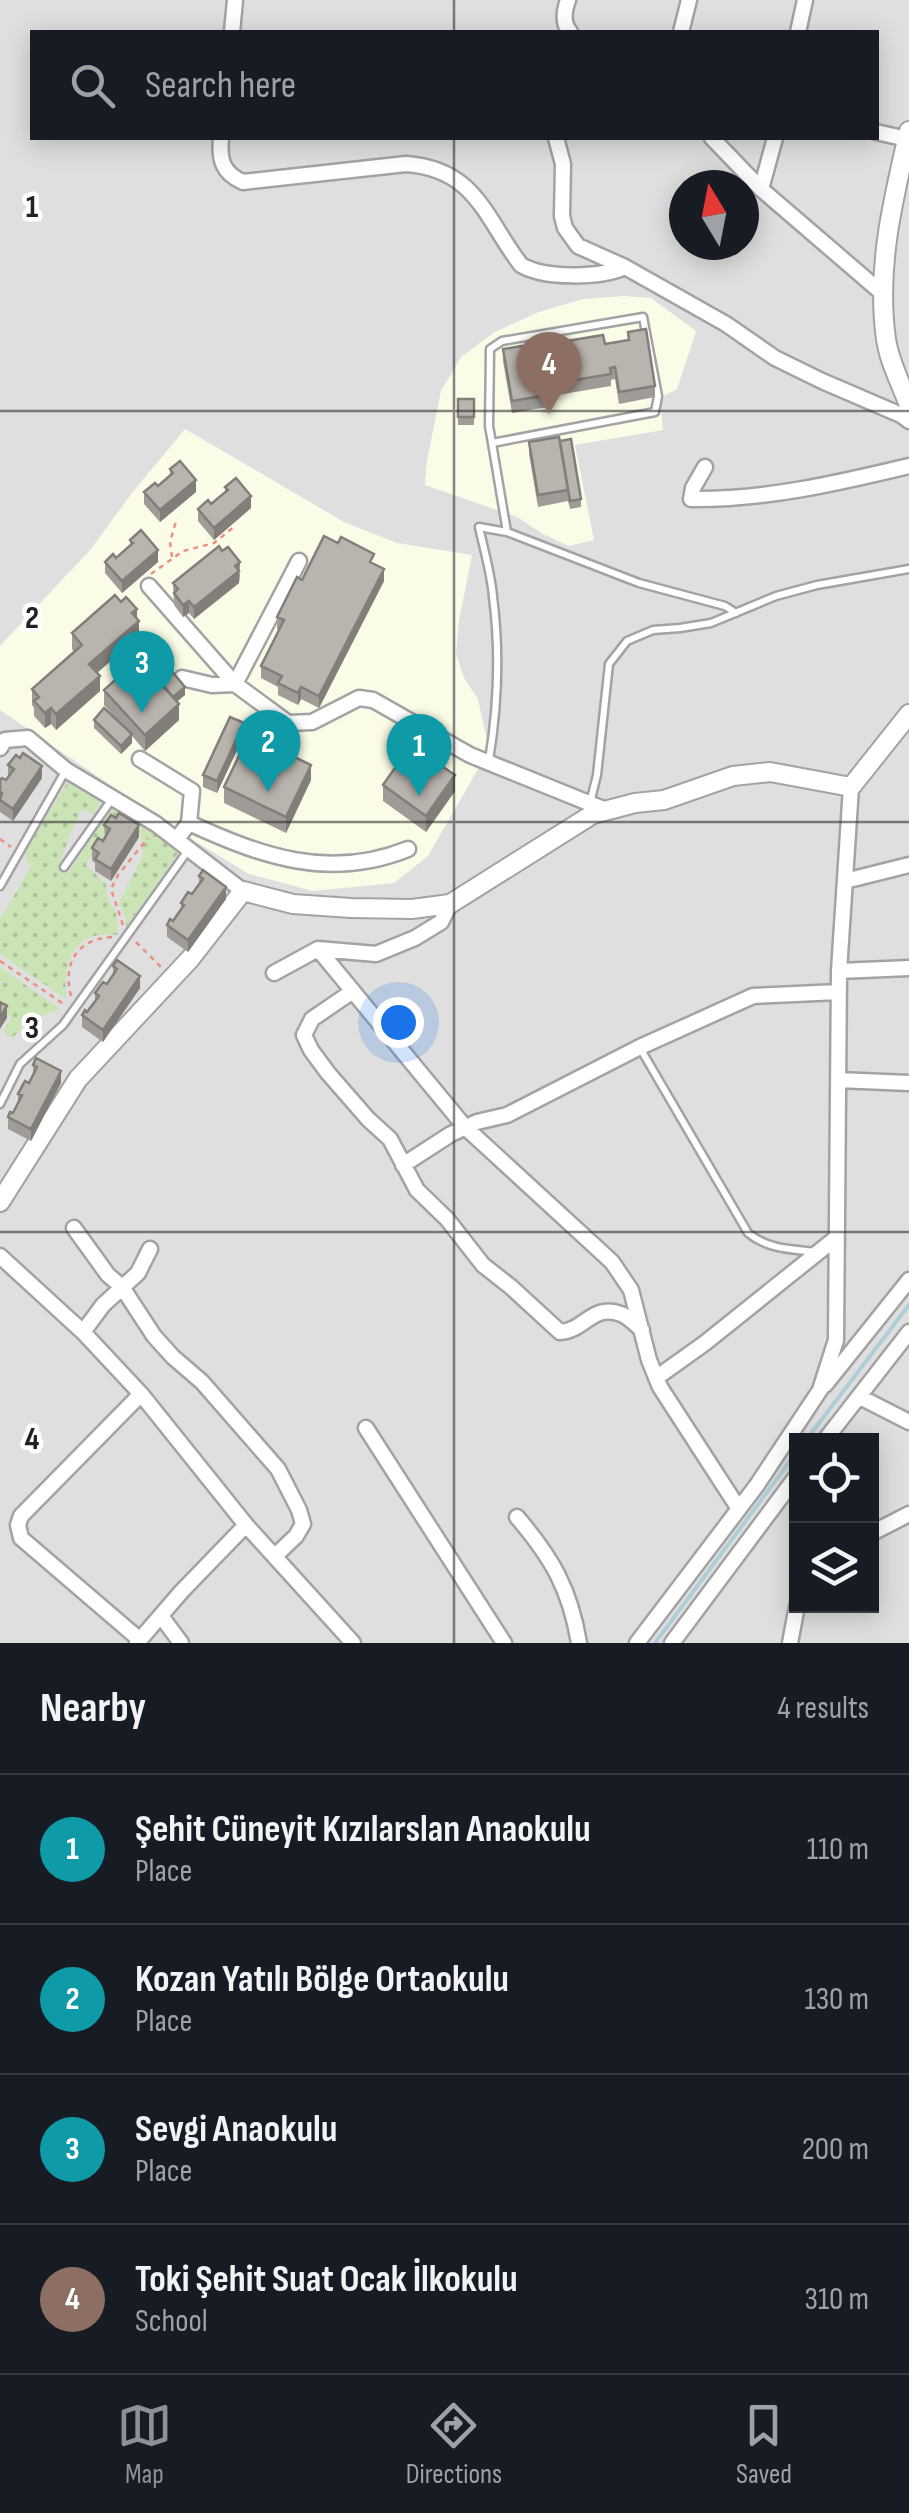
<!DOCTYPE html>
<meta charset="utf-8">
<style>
:root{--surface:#171b24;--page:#242831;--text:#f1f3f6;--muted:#9ea1a6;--line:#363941;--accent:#8c9099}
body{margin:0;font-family:"Sofia Sans Condensed",sans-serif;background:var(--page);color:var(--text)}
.controls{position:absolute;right:30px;bottom:30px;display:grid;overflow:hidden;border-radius:0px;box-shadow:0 5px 25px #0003}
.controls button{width:90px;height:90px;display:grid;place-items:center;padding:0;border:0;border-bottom:2px solid var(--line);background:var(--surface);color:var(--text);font:50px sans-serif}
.compass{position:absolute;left:669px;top:170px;width:90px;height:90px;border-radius:50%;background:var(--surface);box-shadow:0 5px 25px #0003;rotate:350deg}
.you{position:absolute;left:398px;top:1022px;width:35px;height:35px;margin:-25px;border:8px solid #fff;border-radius:50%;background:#1a73e8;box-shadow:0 0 0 15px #1a73e833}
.badge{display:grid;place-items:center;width:65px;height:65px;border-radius:50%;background:var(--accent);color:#fff;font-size:32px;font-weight:700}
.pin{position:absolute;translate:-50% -82px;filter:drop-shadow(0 2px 5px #0008)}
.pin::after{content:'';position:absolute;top:52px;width:35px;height:30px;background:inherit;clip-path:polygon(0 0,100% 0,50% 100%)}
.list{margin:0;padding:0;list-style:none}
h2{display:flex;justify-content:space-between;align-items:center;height:130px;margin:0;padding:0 40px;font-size:42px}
h2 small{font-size:32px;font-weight:400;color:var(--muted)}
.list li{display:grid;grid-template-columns:65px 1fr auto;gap:30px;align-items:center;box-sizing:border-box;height:150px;padding:0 40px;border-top:2px solid var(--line)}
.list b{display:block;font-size:38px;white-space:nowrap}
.list p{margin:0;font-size:32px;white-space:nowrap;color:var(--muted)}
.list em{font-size:32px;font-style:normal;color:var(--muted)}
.icon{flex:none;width:55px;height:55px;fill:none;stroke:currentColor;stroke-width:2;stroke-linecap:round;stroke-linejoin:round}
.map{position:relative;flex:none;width:909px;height:1643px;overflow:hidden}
.search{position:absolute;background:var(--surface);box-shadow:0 5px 25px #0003;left:30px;right:30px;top:30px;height:110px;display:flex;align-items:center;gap:25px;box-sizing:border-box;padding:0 35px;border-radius:0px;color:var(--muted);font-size:38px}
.sheet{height:730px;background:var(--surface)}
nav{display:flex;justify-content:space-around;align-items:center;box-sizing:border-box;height:140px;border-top:2px solid var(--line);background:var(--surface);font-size:28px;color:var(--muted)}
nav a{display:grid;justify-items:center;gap:5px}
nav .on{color:var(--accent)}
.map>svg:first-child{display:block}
.residential{fill:#e0dfdf;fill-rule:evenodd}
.education{fill:#fbfce7}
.grass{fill:url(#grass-dots)}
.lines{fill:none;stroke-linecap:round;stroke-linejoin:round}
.stream{stroke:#afced9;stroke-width:4}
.service-casing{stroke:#a3a3a3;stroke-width:11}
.minor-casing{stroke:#a3a3a3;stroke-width:19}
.tertiary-casing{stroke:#a3a3a3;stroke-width:22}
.path{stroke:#eb9081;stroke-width:2.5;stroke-dasharray:5 5;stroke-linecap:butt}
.service{stroke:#fff;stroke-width:6}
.minor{stroke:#fff;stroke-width:14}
.tertiary{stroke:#fff;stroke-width:18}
.wall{fill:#a09b96}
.shaded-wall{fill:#827e7a}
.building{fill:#bab4af;stroke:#827e7a;stroke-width:2.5}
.grid{fill:none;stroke:#222;stroke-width:2.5;stroke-opacity:0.55}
.grid-label{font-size:32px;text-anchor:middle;font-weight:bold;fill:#222;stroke:#fff;stroke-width:9;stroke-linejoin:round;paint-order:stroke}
</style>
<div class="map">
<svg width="909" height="1643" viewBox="0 0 909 1643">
<defs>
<pattern id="grass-dots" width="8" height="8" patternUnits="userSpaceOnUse" patternTransform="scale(2.5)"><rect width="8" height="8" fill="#cbe4b6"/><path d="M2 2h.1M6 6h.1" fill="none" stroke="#aec39c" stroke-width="1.8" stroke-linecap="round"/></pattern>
</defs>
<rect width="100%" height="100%" fill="#f1efea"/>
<path class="residential" d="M0,0H909V1643H0ZM32,32H876V138H32ZM684,185H744V245H684ZM796,1440H872V1606H796Z"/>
<path class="education" d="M624,296L651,298L696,331L677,389L660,398L663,430L575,445L594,540L569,546L543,534L517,517L425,485L426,466L441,391L461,357L495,332L539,312L583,299Z
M185,429L344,522L397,543L472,555L459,620L456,653L464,678L478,699L489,750L428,856L394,883L313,891L249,874L175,829L0,710V646L91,549L132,493Z"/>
<path class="grass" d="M70,778L97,796L100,801L94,814L82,809L64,850L59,868L69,872L112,808L163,834L179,852L126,927V918L119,903L143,856L141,834L114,819L86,865L106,884L107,897L116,912L118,935C73,929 63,962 66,999L0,954V919L31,867L24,854Z
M0,967L60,1009L31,1020L12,1038L3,1032L11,1018L0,1008Z"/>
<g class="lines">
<path class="stream" d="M806,1440L909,1305
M655,1643L796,1453"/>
<g class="service-casing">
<path id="service" d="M492,443L489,426L490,349L502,341L643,317L658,396L655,412L492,443L507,532
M489,760C498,706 500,651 493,597C491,573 484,550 479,527L507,532L639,583L725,606L736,613
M590,803L597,775L609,664L627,641L653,630L680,628L711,623L776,596L817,585L909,569
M64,867L112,799
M0,886L66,770
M640,1048L748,1233C769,1250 792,1249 817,1252
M0,1104L20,1064L63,1025L189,849"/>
</g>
<g class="minor-casing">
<path id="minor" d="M568,0C564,11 562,23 570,32
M232,32L235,0
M681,32L689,0
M798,32L805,0
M876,132L907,139
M221,138C219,159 222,173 243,182L406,164C476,169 485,218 521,265C545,279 600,278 625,267L726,324L775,358L822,381L901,415L909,421
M556,138L563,164L562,216L565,228L578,246L625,267
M712,138L761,189L882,293
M761,189L775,138
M705,467L693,488L691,499C765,500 838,483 909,466
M149,586L235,684L288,723L312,722L359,698L373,700L470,755L606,810
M182,678L212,685L235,684L299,561
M0,748L5,740L28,738L66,770L156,824L243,891
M140,759L192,791L189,823
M177,839L189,823C261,856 329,881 408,849
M845,881L909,865
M318,949L465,1127L612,1262L631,1290L649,1360L660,1387L739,1509
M839,971L909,968
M274,973L318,949L376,954L415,938L441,922L450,904
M353,991L312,1019L304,1035L311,1050L328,1073L368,1119L390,1139L417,1190L447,1219L483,1265L511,1287L560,1332C584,1331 593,1303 621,1314C628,1316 636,1325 642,1330
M838,1080L909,1083
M403,1165L451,1134L477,1122L507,1115L640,1047L753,996L839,992
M74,1228L108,1275L122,1287L154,1336L173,1357L202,1382L278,1469L299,1510L303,1524L296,1536L275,1556
M0,1256L83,1332L141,1394L246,1525L353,1643
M83,1332L103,1305L138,1273L150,1249
M656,1378L705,1343L836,1238
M825,1385L909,1280
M860,1397L909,1422
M366,1428L504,1643
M825,1440L909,1332
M517,1517C552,1558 570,1589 579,1643
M872,1533L909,1514
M161,1616L181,1643
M140,1640L21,1538L18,1525L21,1516L141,1394
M137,1643L182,1591L246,1525
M637,1643L757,1485L820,1390L836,1340L839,971L851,787
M672,1643L796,1477
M790,1643L797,1606"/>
</g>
<g class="tertiary-casing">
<path id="tertiary" d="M909,131C893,200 876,268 886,339C889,361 901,384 909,405
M0,1202L78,1079L190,959L243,891L293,904L351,908L412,909L450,904L593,814L635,803L664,800L733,776L770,772L851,787L909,714"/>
</g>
<path class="path" d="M172,557L170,542L177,518
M151,574L183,551L214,543L235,526
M0,839L11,847
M123,925L111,889L118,875L148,838
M136,942L162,968
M0,961L65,1005
M71,996C62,963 78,938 113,937"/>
<use href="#service" class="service"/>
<use href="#minor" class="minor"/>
<use href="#tertiary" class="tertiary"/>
</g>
<path class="wall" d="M628,332L655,386V397L619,404L615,379L611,380V386L551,396L550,388H547L548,407L512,413L503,361V349L524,355L543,352V345L605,344L628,340Z
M458,399H474V425H458Z
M529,442L581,499V507L570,509L568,501L538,507L529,454Z
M170,469L196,492L160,522L144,504V492L158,486L170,476Z
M225,487L251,508L214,540L198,521V509L211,504L225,493Z
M130,540L158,562L122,593L105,573V562L116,558L130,546Z
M374,564L384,581L319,708L301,699L298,705L278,695V687L261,678V666L279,630L277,629V617Z
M240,574L239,583L194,619L189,613L183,617L174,605L173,583Z
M121,602L137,618L139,636L97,673L100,691L56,730L51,724L45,728L34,716V708L32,705V689L74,652L72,649V633Z
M144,662L185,695L177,701L179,720L145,751L132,736V743L121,754L94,728V720L120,723L104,705V690L144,665Z
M244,735L217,793L203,787V775Z
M8,765L42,778L13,821L0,812V780H6L8,777Z
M311,780L286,833L224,803V787Z
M383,785L455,791L426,832L383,801Z
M104,825L139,837L111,881L95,871V863L92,860V848L105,837Z
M199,876L226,899L188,952L167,937V925L173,921L181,910V903L192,894L199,885Z
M113,966L140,988L103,1042L82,1027V1015L87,1012L95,1001V993L107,984L113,975Z
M33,1065L61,1083L31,1141L8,1129V1117L13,1113L18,1103V1094L29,1083L33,1076Z"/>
<path class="shaded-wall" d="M196,480V492L160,522V510Z
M251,496V508L214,540V528Z
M158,550V562L122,593V581Z
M240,562L239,583L194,619V607Z
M384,569V581L319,708V696Z
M189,601V613L183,617V605Z
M137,609V623L139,621V636L89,680V664Z
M100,676V691L56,730V714Z
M185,687V695L173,705V697Z
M301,687V699L298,705V693Z
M179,704V720L145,751V735Z
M51,708V724L45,728V713Z
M244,723V735L217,793V781Z
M132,734V743L121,754V746Z
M311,765V780L286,833V817Z
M42,766V778L13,821V809Z
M455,775V791L426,832V816Z
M139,825V837L111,881V869Z
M226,887V899L188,952V940Z
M140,976V988L103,1042V1030Z
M7,1006V1018L0,1029V1017Z
M61,1071V1083L31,1141V1129Z"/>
<path class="building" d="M646,329L655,386L619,392L615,367L610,368L611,374L551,384L550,376L545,377L548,395L512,401L503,349L522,346L524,355L544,352L543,345L603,335L605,344L629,340L628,332Z
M458,399H474V417H458Z
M559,437L568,490L538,495L529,442Z
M571,439L581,499L570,501L560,441Z
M180,461L196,480L160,510L144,492L155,483L158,486L173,473L170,469Z
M236,478L251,496L214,528L198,509L208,500L211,504L228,490L225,487Z
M141,530L158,550L122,581L105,562L113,554L116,558L133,543L130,540Z
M324,536L338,543L341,537L374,554L370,562L384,569L319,696L301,687L298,693L278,683L282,676L261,666L284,620L277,617L297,577L302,580Z
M219,546L222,551L228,547L240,562L235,566L239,571L194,607L189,601L183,605L174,593L178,589L173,583Z
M115,595L121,602L126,597L137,609L132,613L139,621L89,664L100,676L56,714L51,708L45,713L34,701L39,697L32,689L82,645L72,633Z
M156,652L185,687L173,697L144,662Z
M138,659L179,704L145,735L104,690Z
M104,708L132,734L121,746L94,720Z
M230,717L244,723L217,781L203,775Z
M249,735L311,765L286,817L224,787Z
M411,745L455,775L426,816L383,785Z
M23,753L42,766L13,809L0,800L2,793L0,792V780L2,778L6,780L14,769L8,765L16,755L20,758Z
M119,813L139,825L111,869L95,859L99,853L92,848L98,838L103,841L110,829L104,825L111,815L116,818Z
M203,870L226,887L188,940L167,925L170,919L173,921L184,905L181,903L188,892L192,894L203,879L199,876Z
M117,960L140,976L103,1030L82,1015L85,1010L87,1012L99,996L95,993L103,982L107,984L117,969L113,966Z
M0,1002L7,1006L0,1017Z
M36,1058L61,1071L31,1129L8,1117L10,1112L13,1113L22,1095L18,1094L25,1081L29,1083L37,1067L33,1065Z"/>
<path class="grid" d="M454,0V32M454,138V1643M0,411H909M0,822H909M0,1232H909"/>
<g class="grid-label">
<text x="32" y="217">1</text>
<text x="32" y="628">2</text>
<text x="32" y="1038">3</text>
<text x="32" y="1449">4</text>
</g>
</svg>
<div class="controls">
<button><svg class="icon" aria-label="locate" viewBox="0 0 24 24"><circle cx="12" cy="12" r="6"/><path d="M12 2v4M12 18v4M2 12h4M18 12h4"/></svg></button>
<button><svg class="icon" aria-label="layers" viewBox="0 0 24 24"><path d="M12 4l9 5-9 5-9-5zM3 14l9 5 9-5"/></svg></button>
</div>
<svg class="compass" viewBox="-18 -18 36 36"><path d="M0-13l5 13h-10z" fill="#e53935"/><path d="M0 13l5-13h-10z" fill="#9ea1a6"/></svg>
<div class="you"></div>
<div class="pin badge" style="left:419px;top:796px;background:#0f9aa8">1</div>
<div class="pin badge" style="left:268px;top:792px;background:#0f9aa8">2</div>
<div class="pin badge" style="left:142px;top:713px;background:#0f9aa8">3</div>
<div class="pin badge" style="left:549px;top:414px;background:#8d6e63">4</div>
<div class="search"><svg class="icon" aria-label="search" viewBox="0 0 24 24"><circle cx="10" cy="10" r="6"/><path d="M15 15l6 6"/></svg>Search here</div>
</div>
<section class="sheet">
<h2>Nearby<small>4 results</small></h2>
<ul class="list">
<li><span class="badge" style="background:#0f9aa8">1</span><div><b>Şehit Cüneyit Kızılarslan Anaokulu</b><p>Place</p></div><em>110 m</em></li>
<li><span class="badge" style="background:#0f9aa8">2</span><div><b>Kozan Yatılı Bölge Ortaokulu</b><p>Place</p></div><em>130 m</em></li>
<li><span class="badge" style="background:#0f9aa8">3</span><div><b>Sevgi Anaokulu</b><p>Place</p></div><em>200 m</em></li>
<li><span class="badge" style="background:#8d6e63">4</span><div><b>Toki Şehit Suat Ocak İlkokulu</b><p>School</p></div><em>310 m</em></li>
</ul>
</section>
<nav>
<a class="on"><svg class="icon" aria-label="map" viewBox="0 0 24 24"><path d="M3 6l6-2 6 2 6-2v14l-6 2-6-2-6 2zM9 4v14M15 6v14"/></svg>Map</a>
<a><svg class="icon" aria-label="directions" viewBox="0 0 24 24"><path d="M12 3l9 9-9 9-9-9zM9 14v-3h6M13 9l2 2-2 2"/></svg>Directions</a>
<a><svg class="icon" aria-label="saved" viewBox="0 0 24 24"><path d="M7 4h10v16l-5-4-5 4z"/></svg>Saved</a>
</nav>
